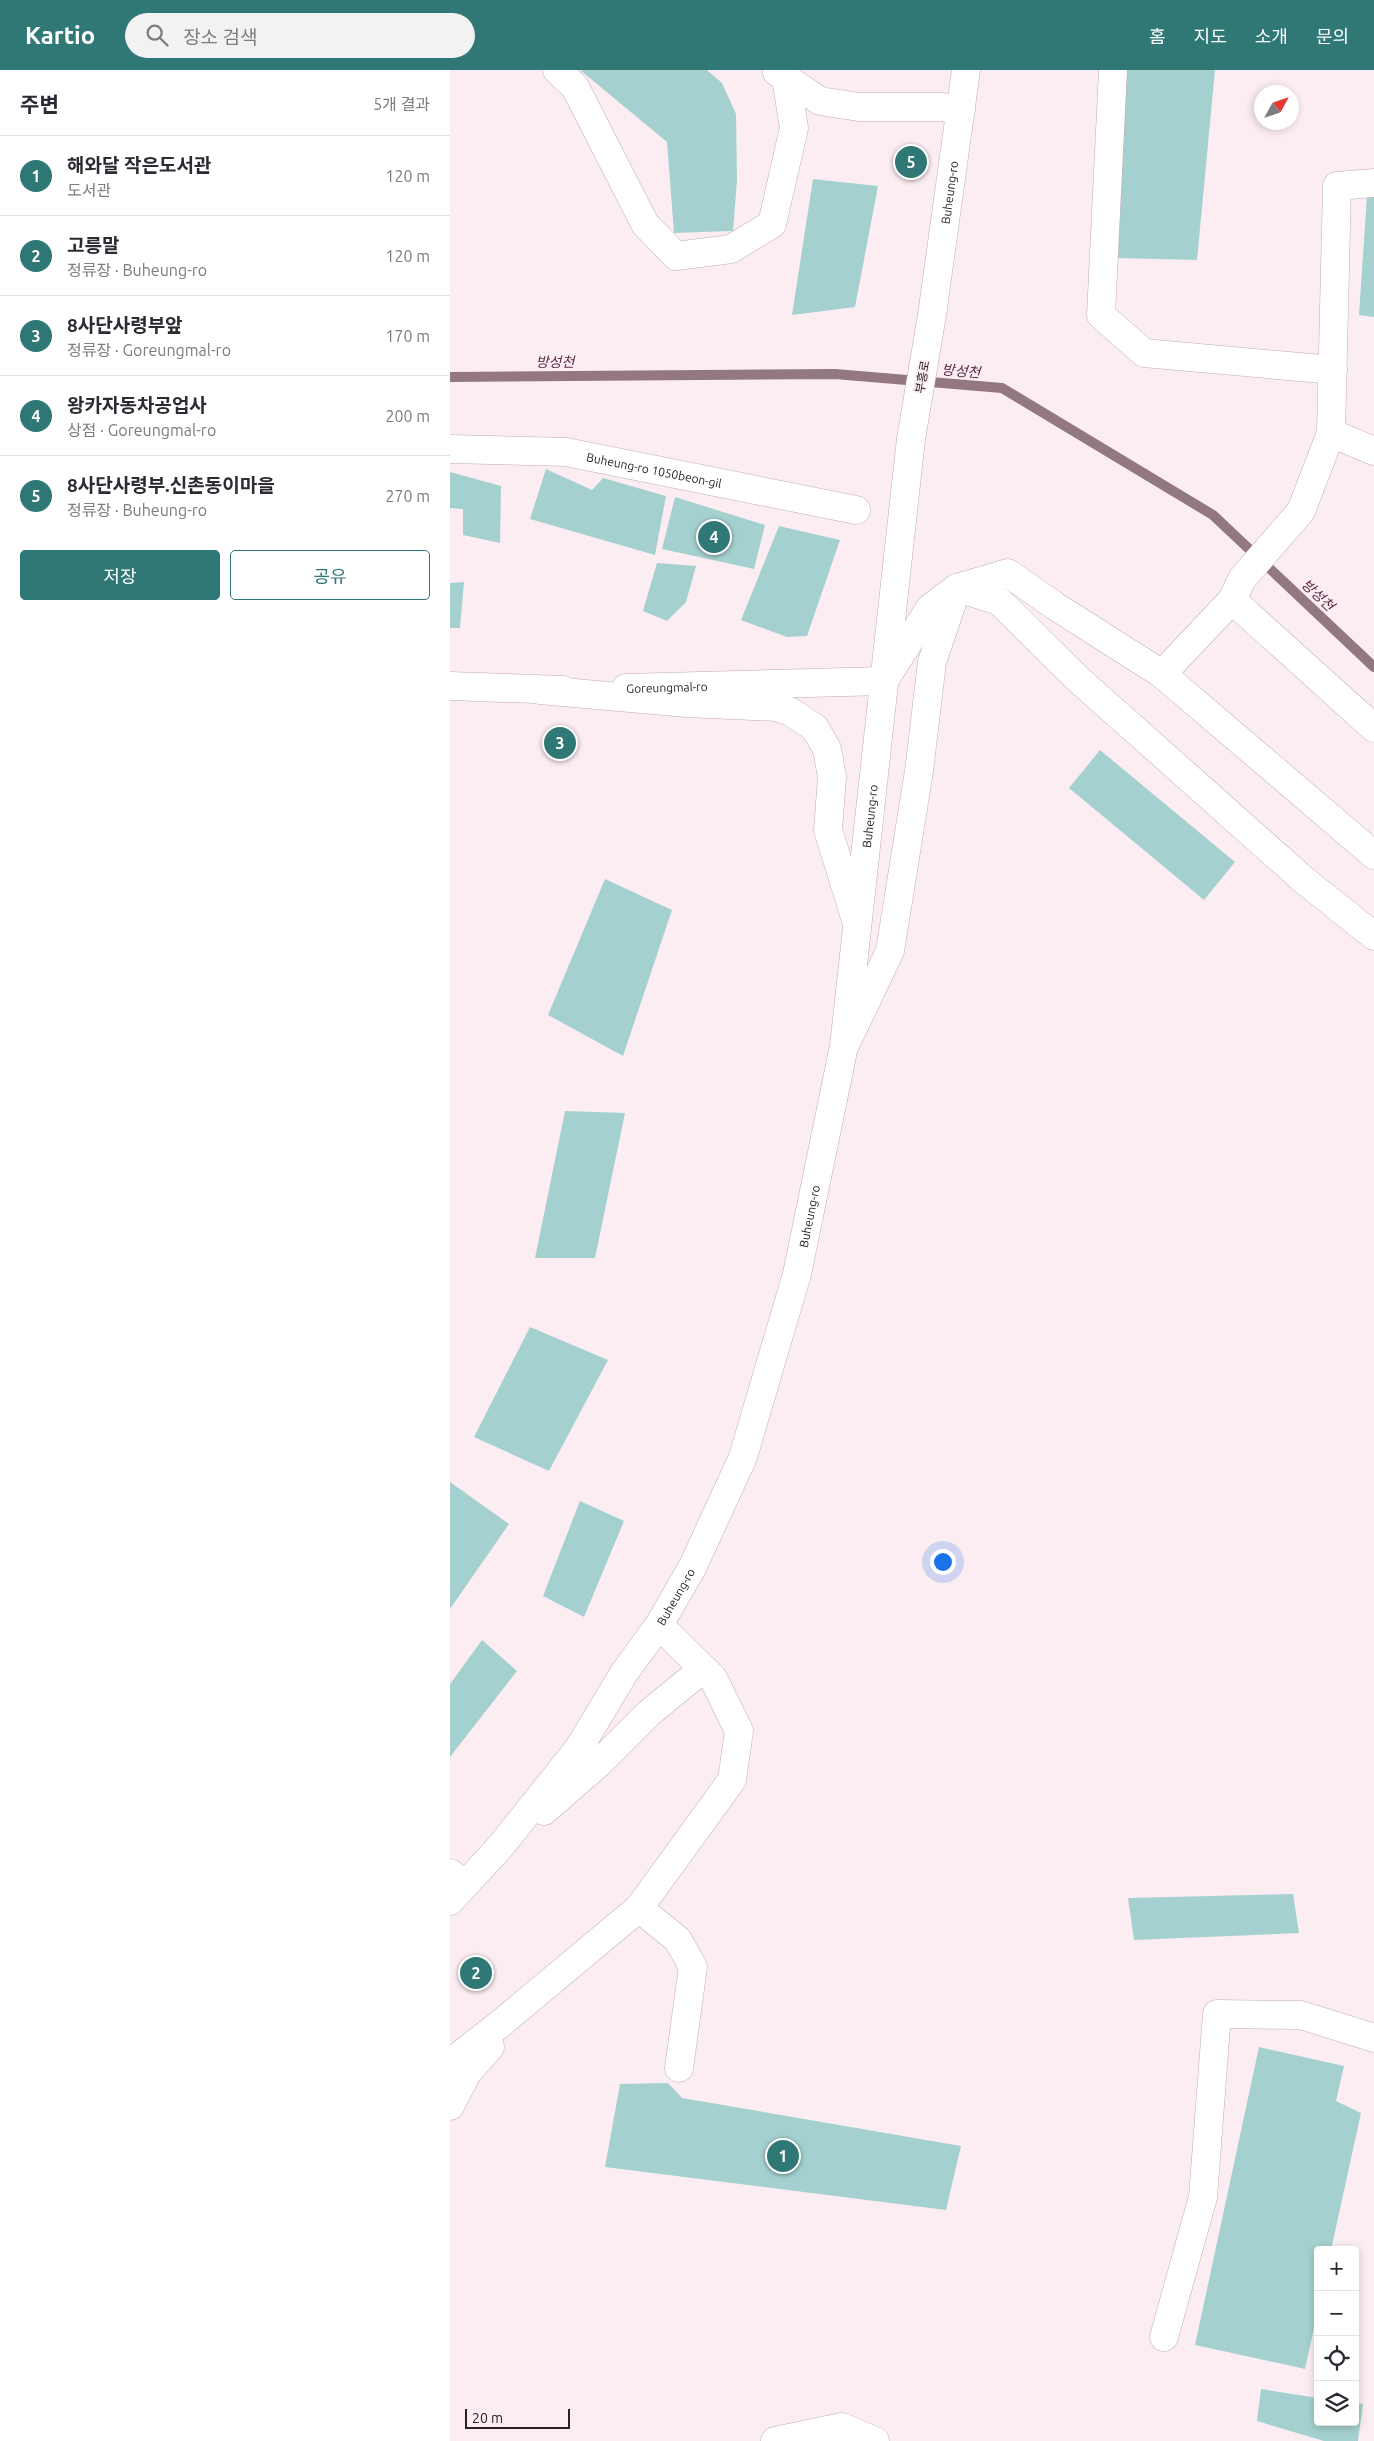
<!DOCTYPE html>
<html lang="ko">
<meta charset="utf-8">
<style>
:root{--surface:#fff;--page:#f2f2f3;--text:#2b2b33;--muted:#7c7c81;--line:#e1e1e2;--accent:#2f7876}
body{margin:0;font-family:Ubuntu,"Noto Sans KR",sans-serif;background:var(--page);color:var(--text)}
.controls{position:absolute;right:15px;bottom:15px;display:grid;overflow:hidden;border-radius:5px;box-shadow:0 2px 8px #0003}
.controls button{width:45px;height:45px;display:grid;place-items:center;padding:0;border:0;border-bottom:1px solid var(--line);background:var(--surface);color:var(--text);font:25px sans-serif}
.compass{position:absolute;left:804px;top:15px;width:45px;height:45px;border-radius:50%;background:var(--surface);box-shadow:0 2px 8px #0003;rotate:50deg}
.scale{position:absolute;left:15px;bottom:12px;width:105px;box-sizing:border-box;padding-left:5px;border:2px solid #292125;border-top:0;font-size:14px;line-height:18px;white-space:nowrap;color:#292125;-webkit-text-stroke:4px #fcedf3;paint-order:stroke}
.you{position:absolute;left:492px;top:1491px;width:18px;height:18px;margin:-12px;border:4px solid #fff;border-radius:50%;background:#1a73e8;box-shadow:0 0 0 8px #1a73e833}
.badge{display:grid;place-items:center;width:32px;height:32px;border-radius:50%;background:var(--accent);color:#fff;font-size:16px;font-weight:700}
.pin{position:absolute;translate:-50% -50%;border:2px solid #fff;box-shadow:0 1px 5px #0006}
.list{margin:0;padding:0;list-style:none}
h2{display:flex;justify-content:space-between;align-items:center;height:65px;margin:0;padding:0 20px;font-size:21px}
h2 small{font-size:16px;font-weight:400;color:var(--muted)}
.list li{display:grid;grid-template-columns:32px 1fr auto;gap:15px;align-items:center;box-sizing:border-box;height:80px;padding:0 20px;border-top:1px solid var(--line)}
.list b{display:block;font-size:19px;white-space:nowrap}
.list p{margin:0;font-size:16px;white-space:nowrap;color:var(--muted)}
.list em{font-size:16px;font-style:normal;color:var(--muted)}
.actions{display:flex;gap:10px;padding:15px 20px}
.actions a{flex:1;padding:11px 0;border:1px solid var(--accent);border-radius:5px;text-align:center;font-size:18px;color:var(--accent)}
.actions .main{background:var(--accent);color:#fff}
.icon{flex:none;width:28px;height:28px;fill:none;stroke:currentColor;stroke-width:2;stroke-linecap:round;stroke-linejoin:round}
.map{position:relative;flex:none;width:924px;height:2371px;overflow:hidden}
header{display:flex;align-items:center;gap:30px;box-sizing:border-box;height:70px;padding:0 25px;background:var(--accent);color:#fff}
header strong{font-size:24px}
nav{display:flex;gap:28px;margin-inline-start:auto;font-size:18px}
.search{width:350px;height:45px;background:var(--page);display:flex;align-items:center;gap:12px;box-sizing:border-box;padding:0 18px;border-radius:28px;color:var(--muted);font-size:19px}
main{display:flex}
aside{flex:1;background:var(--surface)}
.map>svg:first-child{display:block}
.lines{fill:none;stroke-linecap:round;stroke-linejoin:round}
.stream{stroke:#937884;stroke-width:10}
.building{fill:#a4d1cf}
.minor-casing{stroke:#c2abb5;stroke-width:29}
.major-casing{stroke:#c2abb5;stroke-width:29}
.minor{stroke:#fff;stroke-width:28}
.major{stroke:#fff;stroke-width:28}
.labels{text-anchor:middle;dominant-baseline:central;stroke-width:4;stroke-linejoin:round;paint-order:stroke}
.street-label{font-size:12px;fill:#292125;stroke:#fcedf3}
.water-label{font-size:14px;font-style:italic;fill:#592942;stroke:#fcedf3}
</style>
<header>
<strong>Kartio</strong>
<div class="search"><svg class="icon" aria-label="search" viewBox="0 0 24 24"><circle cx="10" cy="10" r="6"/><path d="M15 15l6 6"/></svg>장소 검색</div>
<nav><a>홈</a><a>지도</a><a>소개</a><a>문의</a></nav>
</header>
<main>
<aside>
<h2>주변<small>5개 결과</small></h2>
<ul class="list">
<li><span class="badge">1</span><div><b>해와달 작은도서관</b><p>도서관</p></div><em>120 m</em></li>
<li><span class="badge">2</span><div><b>고릉말</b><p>정류장 · Buheung-ro</p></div><em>120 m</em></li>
<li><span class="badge">3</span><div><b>8사단사령부앞</b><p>정류장 · Goreungmal-ro</p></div><em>170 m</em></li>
<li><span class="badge">4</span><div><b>왕카자동차공업사</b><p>상점 · Goreungmal-ro</p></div><em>200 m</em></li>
<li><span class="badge">5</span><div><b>8사단사령부.신촌동이마을</b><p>정류장 · Buheung-ro</p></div><em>270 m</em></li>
</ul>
<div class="actions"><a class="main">저장</a><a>공유</a></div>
</aside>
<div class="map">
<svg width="924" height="2371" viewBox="0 0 924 2371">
<rect width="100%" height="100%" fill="#fcedf3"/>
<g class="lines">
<path class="stream" d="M0,307L385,304L552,318L763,445L924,597"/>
</g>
<path class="building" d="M130,0H257L272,13L286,44L287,110L283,161L224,163L217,72Z
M676,0H765L747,190L665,188Z
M363,109L428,116L405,237L342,245Z
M917,126H924V247L909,245Z
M96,399L142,420L153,408L216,426L205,485L80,449Z
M0,402L51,416L50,473L13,465V439L0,438Z
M225,427L315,455L304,499L212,479Z
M329,456L390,470L357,566L337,567L291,550Z
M207,493L246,496L236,532L217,551L193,541Z
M14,512L10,558H0V513Z
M650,680L785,792L754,830L619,718Z
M155,809L222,840L173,986L98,945Z
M115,1041L175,1043L145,1188H85Z
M80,1257L158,1290L99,1401L24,1367Z
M0,1412L59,1454L0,1539Z
M130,1431L174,1451L134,1547L93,1526Z
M32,1570L67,1601L0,1687V1614Z
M843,1824L849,1863L684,1870L678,1828Z
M809,1977L894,1996L886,2031L911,2043L881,2180H868V2240L855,2299L745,2275Z
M218,2013L232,2028L511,2076L496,2140L155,2097L170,2014Z
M811,2319L868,2328V2352H905V2333L913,2334L908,2371H874L807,2351Z"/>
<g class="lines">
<g class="minor-casing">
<g id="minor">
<path d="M107,0L125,17L195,154L226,186L281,179L322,154L344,58L336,8"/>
<path d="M663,0L651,245L694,283L883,300"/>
<path d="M327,2L370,31L409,37H492L511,40"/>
<path d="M924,113L887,116L881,363L924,381"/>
<path id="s1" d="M0,379L116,382L406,440"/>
<path d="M507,518L549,531L629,610L855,811L924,866"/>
<path d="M782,530L924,658"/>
<path d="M712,604L782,530L792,509L851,441L881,363"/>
<path d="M0,616L113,620"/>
<path id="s2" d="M176,618L434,611L480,538L507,518L558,503L605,536L712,604L924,785"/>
<path d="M396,973L440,881L469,701L482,592L507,518"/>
<path d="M0,1803L16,1814"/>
<path d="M189,1838L228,1870L243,1897L229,1998"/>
<path d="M0,1993L50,1954L189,1838L282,1710L289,1661L263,1608L209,1555"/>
<path d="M0,2036L17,2003L40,1977"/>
<path d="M714,2267L753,2127L767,1944L851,1945L924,1968"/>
<path d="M325,2371L392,2357L425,2371"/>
</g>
</g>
<g class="major-casing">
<g id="major">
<path d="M90,620L237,633L327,637L341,642L365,658L377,679L382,707L378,760L405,847"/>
<path d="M94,1741L149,1693L199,1643L253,1599"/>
<path id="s3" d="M0,1831L50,1777L129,1678L174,1603L209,1555L243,1496L293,1387L347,1204L394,976L461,369L482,245L516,0"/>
</g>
</g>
<use href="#minor" class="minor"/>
<use href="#major" class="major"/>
</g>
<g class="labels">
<g class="street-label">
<text stroke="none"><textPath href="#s3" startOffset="1819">Buheung-ro</textPath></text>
<text transform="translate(472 307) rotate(-80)">부흥로</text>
<text stroke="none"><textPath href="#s1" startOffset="206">Buheung-ro 1050beon-gil</textPath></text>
<text stroke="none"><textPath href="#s2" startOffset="41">Goreungmal-ro</textPath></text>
<text stroke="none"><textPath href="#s3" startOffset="1190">Buheung-ro</textPath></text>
<text stroke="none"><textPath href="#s3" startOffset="785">Buheung-ro</textPath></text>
<text stroke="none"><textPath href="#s3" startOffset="380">Buheung-ro</textPath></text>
</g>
<g class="water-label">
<text x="105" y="292">방성천</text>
<text transform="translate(511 301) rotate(5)">방성천</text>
<text transform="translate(868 525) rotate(43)">방성천</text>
</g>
</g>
</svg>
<div class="controls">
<button>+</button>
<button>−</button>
<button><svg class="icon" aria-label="locate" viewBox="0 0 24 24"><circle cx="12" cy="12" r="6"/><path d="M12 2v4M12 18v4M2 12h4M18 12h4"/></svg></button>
<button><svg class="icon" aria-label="layers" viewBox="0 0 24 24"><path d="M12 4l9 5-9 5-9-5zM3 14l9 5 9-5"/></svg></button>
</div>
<svg class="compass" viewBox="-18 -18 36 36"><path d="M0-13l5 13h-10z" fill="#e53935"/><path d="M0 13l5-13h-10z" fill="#7c7c81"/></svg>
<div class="scale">20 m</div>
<div class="you"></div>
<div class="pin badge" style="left:333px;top:2086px">1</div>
<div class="pin badge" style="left:26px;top:1903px">2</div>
<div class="pin badge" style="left:110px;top:673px">3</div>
<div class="pin badge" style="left:264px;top:467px">4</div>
<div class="pin badge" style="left:461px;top:92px">5</div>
</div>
</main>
